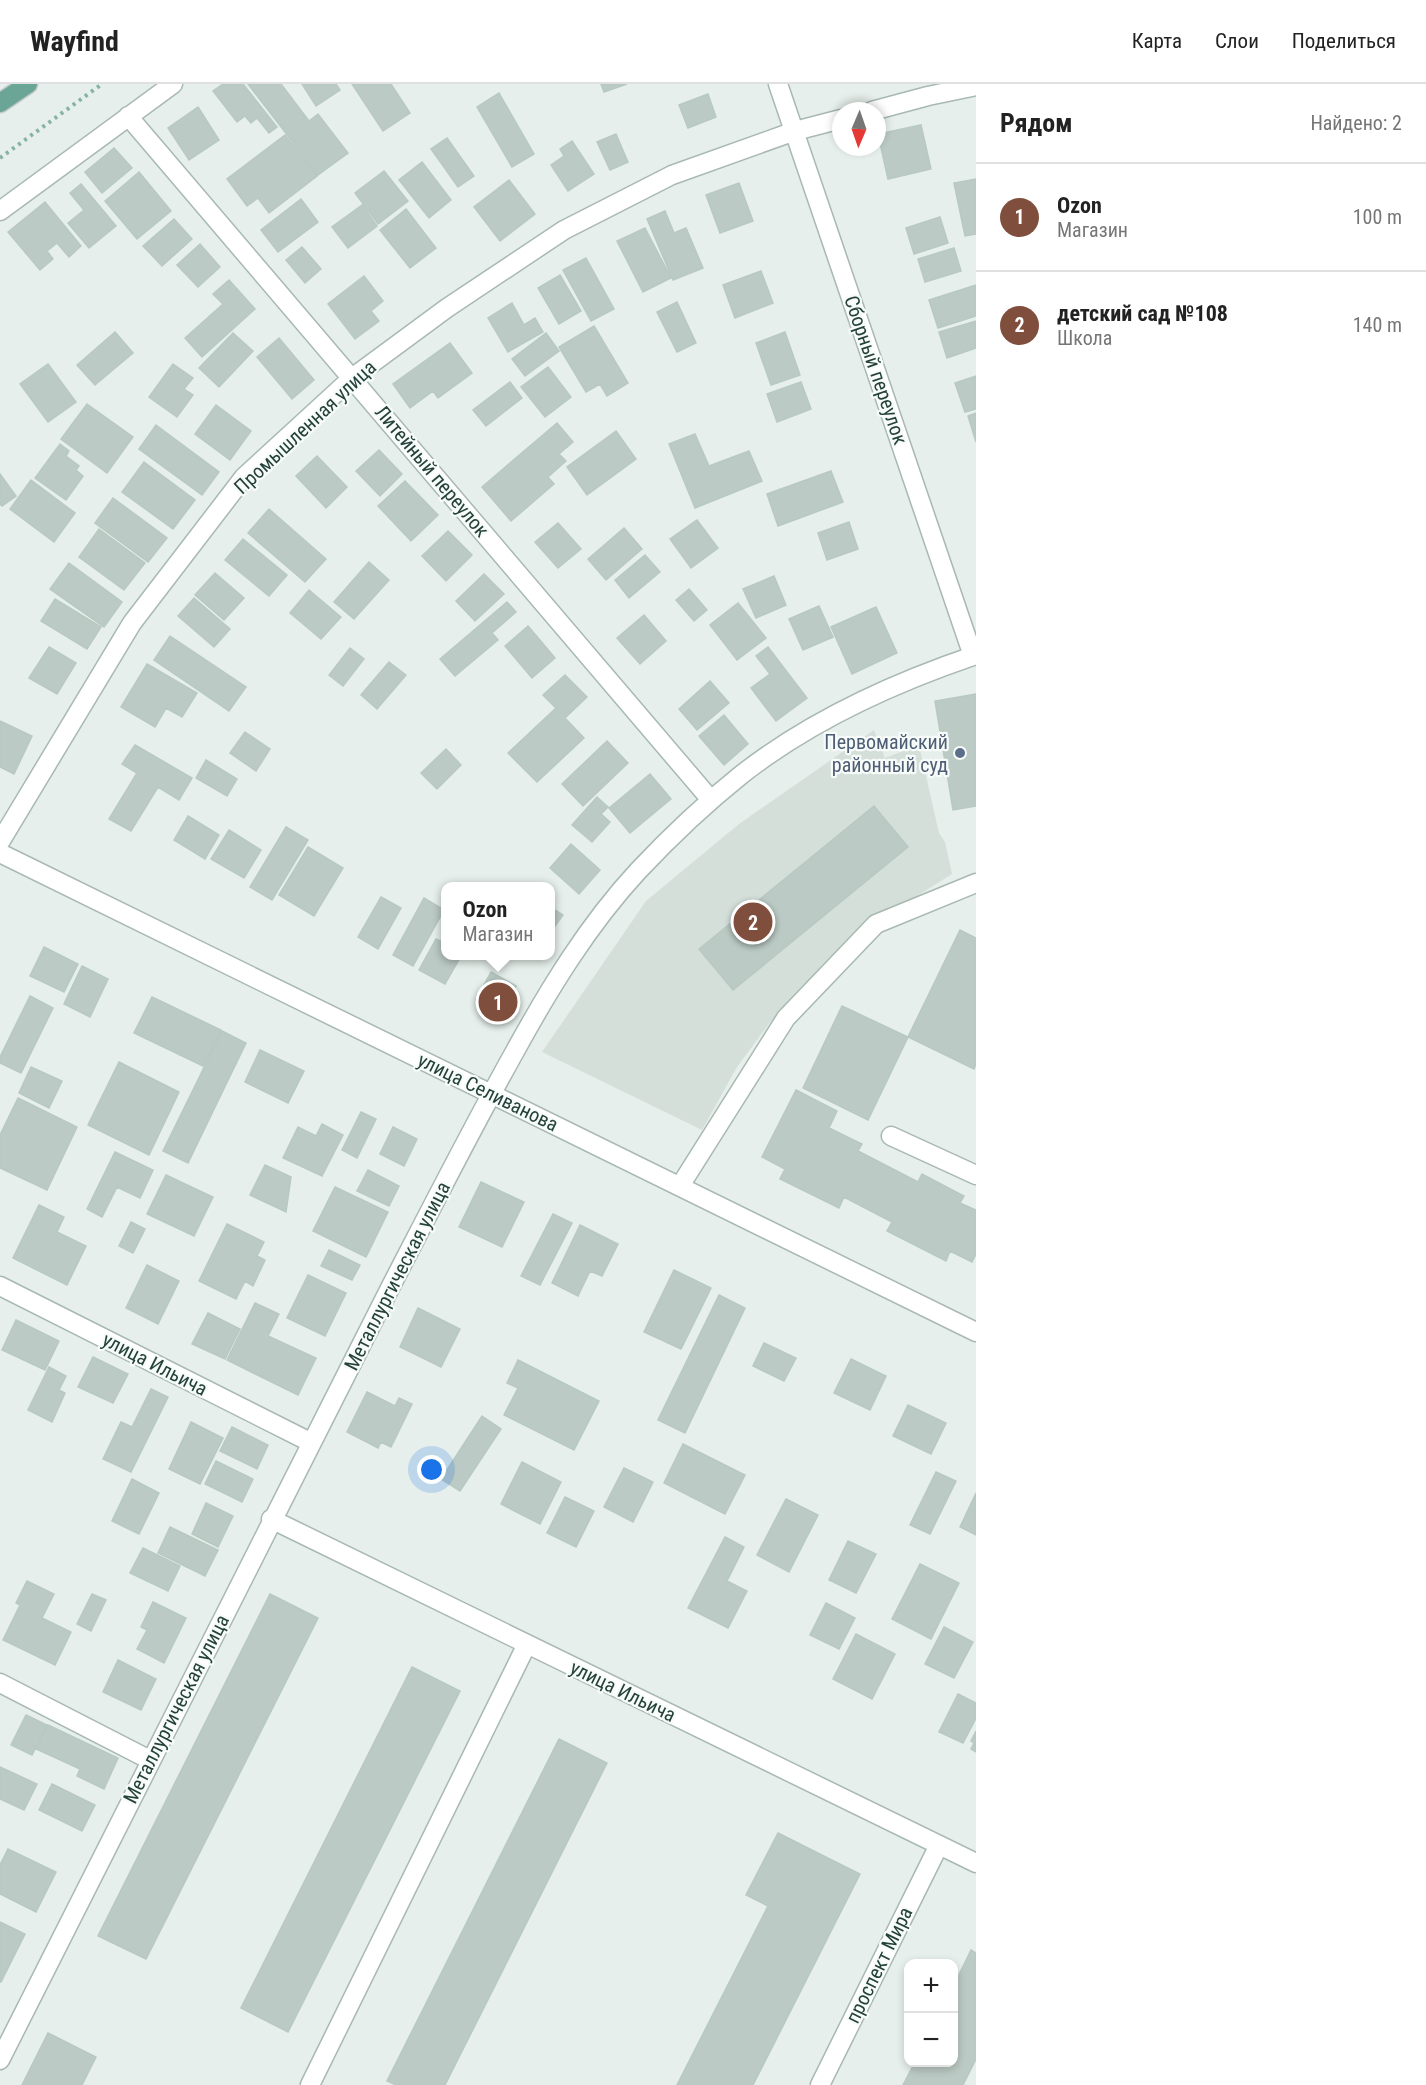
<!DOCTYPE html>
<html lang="ru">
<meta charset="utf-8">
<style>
:root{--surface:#fff;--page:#f2f2f2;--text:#222;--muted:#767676;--line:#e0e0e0;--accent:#804e3d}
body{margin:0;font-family:"Roboto Condensed",sans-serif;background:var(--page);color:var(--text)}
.controls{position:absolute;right:18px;bottom:18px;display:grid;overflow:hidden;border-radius:12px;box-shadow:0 3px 9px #0003}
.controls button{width:54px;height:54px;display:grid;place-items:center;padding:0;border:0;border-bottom:2px solid var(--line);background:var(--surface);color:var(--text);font:30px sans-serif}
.compass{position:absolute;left:832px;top:18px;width:54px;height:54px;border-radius:50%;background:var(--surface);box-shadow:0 3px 9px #0003;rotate:182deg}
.you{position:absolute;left:432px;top:1386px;width:21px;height:21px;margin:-15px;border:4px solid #fff;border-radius:50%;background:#1a73e8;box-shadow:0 0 0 9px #1a73e833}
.badge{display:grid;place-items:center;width:39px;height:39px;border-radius:50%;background:var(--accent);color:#fff;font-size:20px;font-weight:700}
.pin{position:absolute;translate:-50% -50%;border:3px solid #fff;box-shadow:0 2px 6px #0006}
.popup{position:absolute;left:441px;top:798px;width:114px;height:78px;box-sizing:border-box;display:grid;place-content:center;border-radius:12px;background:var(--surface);filter:drop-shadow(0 2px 4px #0005);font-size:20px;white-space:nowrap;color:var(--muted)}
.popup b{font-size:22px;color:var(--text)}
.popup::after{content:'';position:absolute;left:50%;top:100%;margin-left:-12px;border:12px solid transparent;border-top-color:var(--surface)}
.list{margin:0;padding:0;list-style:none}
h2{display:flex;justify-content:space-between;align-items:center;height:78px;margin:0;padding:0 24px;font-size:26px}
h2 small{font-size:20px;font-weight:400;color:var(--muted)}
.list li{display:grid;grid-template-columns:39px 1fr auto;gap:18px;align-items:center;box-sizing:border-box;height:108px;padding:0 24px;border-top:2px solid var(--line)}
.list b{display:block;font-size:22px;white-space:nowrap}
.list p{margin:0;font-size:20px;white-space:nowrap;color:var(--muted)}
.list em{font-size:20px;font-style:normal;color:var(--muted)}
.map{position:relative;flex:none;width:976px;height:2001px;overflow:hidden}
header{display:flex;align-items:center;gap:36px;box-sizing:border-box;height:84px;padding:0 30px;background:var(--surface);border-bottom:2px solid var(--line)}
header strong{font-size:28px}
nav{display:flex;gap:33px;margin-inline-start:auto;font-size:21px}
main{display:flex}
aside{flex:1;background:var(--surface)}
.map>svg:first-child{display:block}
.built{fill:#d4dfda}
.building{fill:#bbcac4;stroke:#b8c9c2;stroke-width:1.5}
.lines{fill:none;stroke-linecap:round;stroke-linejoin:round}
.minor-casing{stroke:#a8b8b2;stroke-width:21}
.major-casing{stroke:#c2cac8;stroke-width:21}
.path{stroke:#86b3a5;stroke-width:4;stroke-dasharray:3 4.5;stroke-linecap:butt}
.minor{stroke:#fff;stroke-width:18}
.major{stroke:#6aa596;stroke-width:18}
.service-dot{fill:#5c6f8a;stroke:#f7fbf9;stroke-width:2}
.labels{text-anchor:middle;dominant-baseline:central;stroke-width:4.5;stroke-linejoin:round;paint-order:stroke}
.street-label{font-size:20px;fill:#24423a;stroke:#f7fbf9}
.service-label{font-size:20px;fill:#4e5e75;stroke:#f7fbf9;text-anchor:end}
</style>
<header>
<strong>Wayfind</strong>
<nav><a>Карта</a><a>Слои</a><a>Поделиться</a></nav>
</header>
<main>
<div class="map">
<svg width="976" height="2001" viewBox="0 0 976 2001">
<rect width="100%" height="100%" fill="#e6efeb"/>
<path class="built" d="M874,646L885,674L919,661L939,749L945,758L952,790L852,853L771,937L737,983L702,1046L542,968L646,817L739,740Z"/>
<path class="building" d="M223,0H243L277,43L269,49L257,34L251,39L245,32L237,38L213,7Z
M248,0H281L309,37L318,30L348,69L318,91Z
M302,0H336L340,6L316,22Z
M352,0H391L410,29L383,47Z
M601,0H627L604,8Z
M499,9L534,70L512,83L477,23Z
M708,10L716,33L688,44L679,21Z
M198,23L219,56L189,76L168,44Z
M921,41L931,85L888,95L878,50Z
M616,50L628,78L610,86L597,58Z
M285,51L317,92L269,129L258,114L247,122L227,95Z
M447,54L474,92L458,103L431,65Z
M572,57L594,90L568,107L551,81L564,72L560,65Z
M114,64L132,84L102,109L85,88Z
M422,78L451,116L429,134L399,96Z
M384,87L408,117L378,140L355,109Z
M139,88L171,127L137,155L105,117Z
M976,95V150L965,152L954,99Z
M509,96L535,130L500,157L474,123Z
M739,99L753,137L720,149L706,111Z
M81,100L116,142L89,164L68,139L84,126L70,109Z
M301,115L318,138L278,168L261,146Z
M45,118L81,162L69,173L57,159L47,167L53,175L40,186L8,148Z
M362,121L377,142L348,164L332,143Z
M406,125L436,164L410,184L380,146Z
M665,127L674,149L686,144L703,184L673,196L647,135Z
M940,133L948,159L914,170L906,144Z
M174,135L192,155L162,182L143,162Z
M645,144L671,194L643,208L617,157Z
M200,160L220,183L198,203L177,181Z
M302,163L321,185L305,199L286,176Z
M954,164L961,187L925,198L918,175Z
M586,174L614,225L591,237L563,186Z
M761,187L773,219L735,234L723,201Z
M560,191L581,227L559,240L538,204Z
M364,192L383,217L371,227L379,237L355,255L328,220Z
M229,196L255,225L202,273L185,254L223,220L213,210Z
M976,201V232L938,244L929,216Z
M677,218L696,259L677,268L657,228Z
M512,219L524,241L535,234L543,248L508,268L488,234Z
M976,237V264L947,274L939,248Z
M594,242L628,299L607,312L600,300L586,308L559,263Z
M115,248L133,269L95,301L77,281Z
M785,248L800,291L771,301L756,259Z
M233,249L253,267L219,303L199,284Z
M546,249L559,267L525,292L512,275Z
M279,254L314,296L292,315L257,273Z
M450,259L472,289L438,314L433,307L410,324L393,300Z
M48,280L76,318L48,338L20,300Z
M173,280L193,294L184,305L193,311L177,333L149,313Z
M548,283L571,313L545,333L521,303Z
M976,292V325L965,328L955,299Z
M510,298L522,314L486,342L473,326Z
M801,298L811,325L777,338L767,310Z
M87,320L133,353L107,389L61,355Z
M216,321L251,347L230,376L195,350Z
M976,329V358L968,332Z
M557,339L573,358L559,370L566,377L548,393L554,400L511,437L482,403Z
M156,341L219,388L202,411L139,365Z
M616,347L636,375L587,411L567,383Z
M695,350L709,382L749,367L762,397L695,424L669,360Z
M60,360L69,367L66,372L79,382L76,386L83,392L66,416L35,394Z
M379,366L402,390L380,412L356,387Z
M317,372L347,403L326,424L296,392Z
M144,378L195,416L173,445L122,408Z
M831,387L843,418L778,442L767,410Z
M0,390L16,412L2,422L0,420Z
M31,396L75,429L54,458L10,425Z
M405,397L438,431L411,457L378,422Z
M113,414L167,454L148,478L95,439Z
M269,425L326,475L305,498L248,449Z
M697,436L718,464L691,484L670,455Z
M849,438L858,465L827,476L818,449Z
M558,439L581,465L558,484L535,458Z
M624,444L642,465L606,496L588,475Z
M99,445L145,479L124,506L79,473Z
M448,447L472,471L446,497L422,472Z
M243,455L287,491L269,512L225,476Z
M645,471L660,488L629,514L615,496Z
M369,478L389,496L354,535L334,518Z
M69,479L122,518L104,543L50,505Z
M215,489L244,514L224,536L195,511Z
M484,490L504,510L475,537L456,517Z
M774,492L786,521L756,534L743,505Z
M689,505L707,526L694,537L676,516Z
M309,506L341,533L321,555L290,529Z
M194,514L230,545L214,563L178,532Z
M55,515L101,543L87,565L41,537Z
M507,518L516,528L492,549L498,556L455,592L440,575Z
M738,519L766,554L737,576L710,541Z
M819,522L833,553L803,566L789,535Z
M876,523L897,569L852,590L831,543Z
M644,531L666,557L640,580L617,554Z
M528,542L555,574L532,594L505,562Z
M170,552L246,603L229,627L154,576Z
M49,563L76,579L57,610L29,594Z
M768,563L807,614L776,637L751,604L770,590L756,572Z
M350,564L364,575L343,602L329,591Z
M389,578L406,591L377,625L361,611Z
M147,580L197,609L182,633L166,624L155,643L121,623Z
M565,591L587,613L565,634L584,654L537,698L508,669L556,624L543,611Z
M710,597L729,619L697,646L679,625Z
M976,610V722L953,726L935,617Z
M724,631L748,660L724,681L699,652Z
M0,637L32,652L14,690L0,683Z
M245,648L270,665L256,687L230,669Z
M607,657L628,679L583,722L562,700Z
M135,661L192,694L179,716L158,703L131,747L109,735L137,689L122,680Z
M446,665L461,681L437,705L421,689Z
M206,676L237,695L227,712L196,694Z
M650,690L671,715L630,749L609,724Z
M597,713L608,723L601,730L610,738L592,758L572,741Z
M874,722L908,763L733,906L699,865Z
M188,732L219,751L205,775L174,756Z
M286,743L308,756L272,816L250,803Z
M229,746L261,766L244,794L211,775Z
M571,760L600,786L579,810L550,784Z
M308,763L343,784L314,832L279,811Z
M381,813L401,824L378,865L358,853Z
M424,814L444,826L413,882L393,871Z
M550,823L563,831L550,849Z
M960,846L976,854V980L974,985L908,953Z
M436,855L446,860V872H461L445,900L419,886Z
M44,863L78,880L64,908L30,892Z
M82,882L108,895L90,933L64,920Z
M491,888L516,902L501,930L476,916Z
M30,912L53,924L21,989L0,979V973Z
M152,913L221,946L203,982L134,949Z
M842,922L908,953L868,1036L803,1004Z
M222,947L246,959L188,1079L163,1067Z
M260,966L304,987L288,1019L245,998Z
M119,978L179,1008L149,1071L88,1041Z
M31,983L62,997L49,1024L19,1009Z
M796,1006L837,1027L829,1044L862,1060L858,1067L918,1098L922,1090L964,1112L960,1119L976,1126V1170L972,1178L950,1167L946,1177L887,1147L892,1138L844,1113L839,1124L780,1095L785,1085L762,1073Z
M18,1014L77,1043L47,1106L0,1084V1051Z
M361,1028L376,1035L357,1074L342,1066Z
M322,1040L343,1051L322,1092L283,1074L298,1043L316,1052Z
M393,1043L417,1055L404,1082L380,1070Z
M115,1068L153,1086L140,1114L117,1103L102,1133L87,1125Z
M265,1081L291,1093L286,1128L250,1111Z
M368,1086L399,1102L389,1122L357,1107Z
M166,1091L213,1113L194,1152L147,1130Z
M481,1098L524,1118L502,1163L459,1143Z
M335,1103L388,1128L366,1173L313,1147Z
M39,1121L64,1133L57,1148L86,1162L67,1201L13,1174Z
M553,1130L572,1139L540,1201L521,1192Z
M131,1138L145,1145L133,1169L119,1162Z
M227,1140L264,1158L257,1172L265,1176L253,1202L245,1197L236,1215L199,1197Z
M580,1141L618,1160L602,1192L590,1187L578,1212L552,1199Z
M329,1166L360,1181L352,1196L321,1182Z
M147,1181L179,1197L158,1240L126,1224Z
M674,1186L711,1204L681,1265L644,1248Z
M308,1191L346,1209L325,1252L287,1234Z
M719,1211L745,1224L685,1349L658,1336Z
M255,1219L279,1230L268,1252L316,1274L298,1311L227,1276Z
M418,1224L460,1245L441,1283L400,1263Z
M208,1229L240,1245L225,1275L192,1260Z
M16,1236L59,1257L45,1286L2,1266Z
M764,1259L796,1274L784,1297L753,1282Z
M93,1273L128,1290L113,1319L78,1303Z
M851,1275L886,1292L870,1326L834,1309Z
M518,1276L599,1317L574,1366L504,1331L518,1304L507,1299Z
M49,1283L66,1292L59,1306L65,1309L52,1338L28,1326Z
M151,1305L168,1313L131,1388L103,1375L121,1338L132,1343Z
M367,1308L395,1322L399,1314L412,1320L391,1363L381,1358L378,1364L347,1348Z
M908,1321L946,1339L931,1370L893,1352Z
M482,1332L501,1345L460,1407L441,1395Z
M191,1338L223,1354L200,1400L169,1385Z
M232,1343L268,1361L257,1385L220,1367Z
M683,1360L745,1391L725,1430L664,1399Z
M216,1377L253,1395L242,1418L205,1400Z
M522,1378L561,1398L540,1440L501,1420Z
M624,1384L653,1398L633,1438L604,1423Z
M936,1388L956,1397L930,1450L910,1441Z
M132,1395L159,1409L139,1450L112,1437Z
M976,1409V1451L960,1443Z
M565,1413L594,1427L576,1463L547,1449Z
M786,1415L818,1431L789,1488L757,1471Z
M206,1419L233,1432L218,1463L192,1450Z
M170,1443L218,1466L205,1492L158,1469Z
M725,1453L744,1463L727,1497L747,1507L728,1544L688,1524Z
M848,1457L876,1470L856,1509L829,1496Z
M143,1464L180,1482L168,1507L130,1489Z
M920,1480L959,1499L931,1555L892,1535Z
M27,1497L54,1510L42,1534L71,1548L55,1581L3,1556L20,1521L16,1519Z
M92,1510L106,1516L91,1547L77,1540Z
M270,1510L318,1534L146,1875L98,1852Z
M153,1518L186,1534L164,1579L137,1565L147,1546L141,1543Z
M826,1519L855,1534L839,1565L810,1551Z
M944,1543L973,1558L954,1594L925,1580Z
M856,1550L895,1570L872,1615L833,1595Z
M118,1576L156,1595L141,1626L103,1608Z
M412,1583L460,1607L288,1948L241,1924Z
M958,1610L976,1619V1634L963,1659L939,1648Z
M26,1631L47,1641L32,1671L11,1661Z
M48,1641L118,1674L104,1705L77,1692L80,1685L36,1665Z
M976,1647V1668L971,1665L974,1659L971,1657Z
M559,1655L607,1679L445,2001H396L387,1997Z
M0,1683L37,1700L24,1726L0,1715Z
M52,1700L95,1721L82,1747L39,1726Z
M778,1749L860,1790L753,2001H677L768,1822L746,1811Z
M8,1765L56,1788L36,1828L0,1810V1781Z
M0,1838L25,1850L1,1898H0Z
M971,1866L976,1869V1975L963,2001H903L915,1978H954V1901Z
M48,1949L96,1973L82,2001H22Z"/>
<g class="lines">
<g class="minor-casing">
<path id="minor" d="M778,0L973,572
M872,27L928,12L976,2
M128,32L711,716
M0,127L173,0
M0,758L132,539L244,393L352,294L447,224L564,146L672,91L795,47L841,35
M0,769L976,1248
M891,1052L976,1091
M680,1102L786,934L876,840L976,799
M0,1202L310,1358
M271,1435L976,1779
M0,1599L150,1676
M0,1976C129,1718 258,1460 390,1204C431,1125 471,1046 514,969C549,905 588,841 638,787C669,754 706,719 741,691C811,636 893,599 976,571
M310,2001L527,1560
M820,2001L939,1761"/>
</g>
<g class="major-casing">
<path id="major" d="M0,19L28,0"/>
</g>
<path class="path" d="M0,74L102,0"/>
<use href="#minor" class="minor"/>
<use href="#major" class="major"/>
</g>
<circle class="service-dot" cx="960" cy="669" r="6"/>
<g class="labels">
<g class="street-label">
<text transform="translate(876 286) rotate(71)">Сборный переулок</text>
<text transform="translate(305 343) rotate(-43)">Промышленная улица</text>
<text transform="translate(432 387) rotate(50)">Литейный переулок</text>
<text transform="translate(488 1008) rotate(26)">улица Селиванова</text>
<text transform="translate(397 1192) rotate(-63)">Металлургическая улица</text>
<text transform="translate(155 1280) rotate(27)">улица Ильича</text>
<text transform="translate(623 1607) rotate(26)">улица Ильича</text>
<text transform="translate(176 1625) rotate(-63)">Металлургическая улица</text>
<text transform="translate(879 1881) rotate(-64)">проспект Мира</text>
</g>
<g class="service-label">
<text x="948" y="658">Первомайский<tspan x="948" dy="23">районный суд</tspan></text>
</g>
</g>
</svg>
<div class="controls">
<button>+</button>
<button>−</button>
</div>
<svg class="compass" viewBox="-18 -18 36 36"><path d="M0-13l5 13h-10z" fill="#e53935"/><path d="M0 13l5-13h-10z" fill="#767676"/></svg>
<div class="you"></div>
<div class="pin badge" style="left:498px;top:918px">1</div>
<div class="popup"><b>Ozon</b>Магазин</div>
<div class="pin badge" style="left:753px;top:838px">2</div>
</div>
<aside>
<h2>Рядом<small>Найдено: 2</small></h2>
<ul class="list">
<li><span class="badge">1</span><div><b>Ozon</b><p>Магазин</p></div><em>100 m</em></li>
<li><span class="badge">2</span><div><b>детский сад №108</b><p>Школа</p></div><em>140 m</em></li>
</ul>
</aside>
</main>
